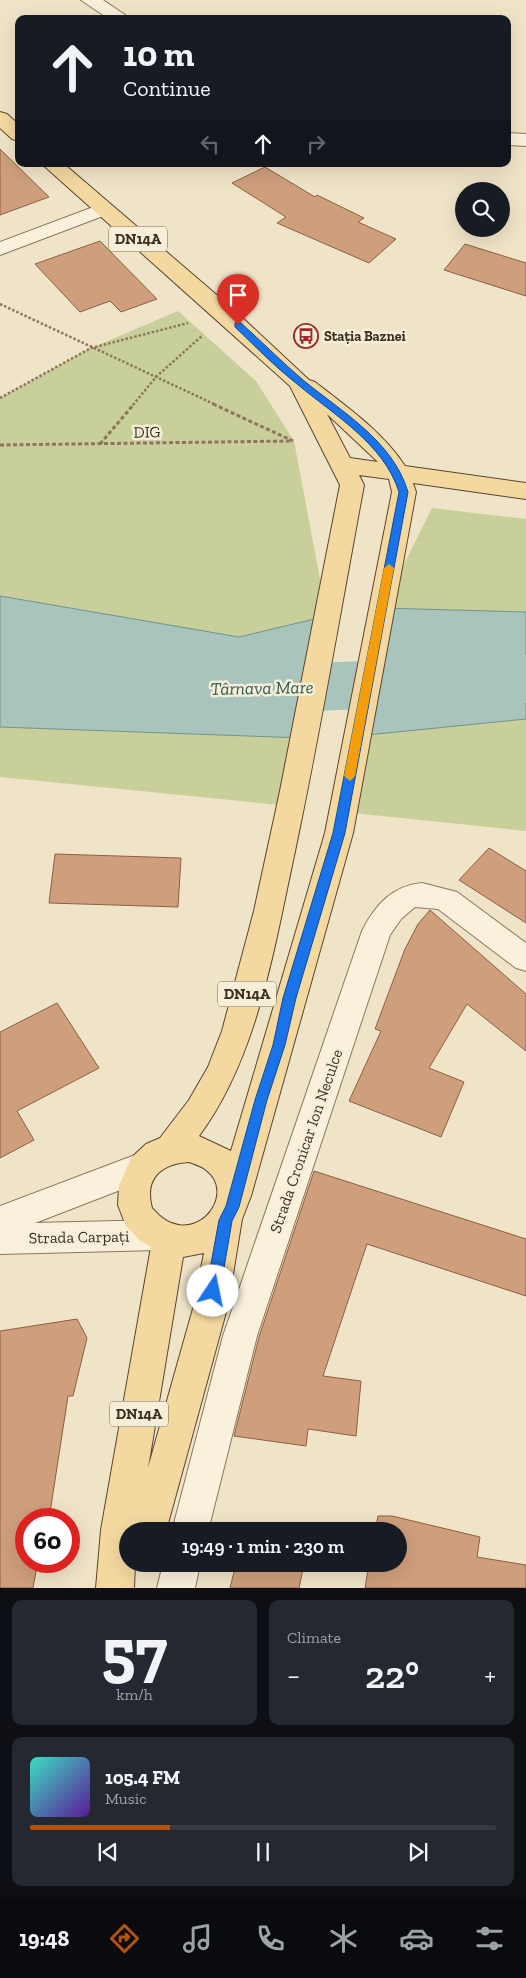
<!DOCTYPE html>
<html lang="en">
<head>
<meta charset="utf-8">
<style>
	body { margin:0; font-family:"Zilla Slab",serif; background:#242831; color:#f1f3f6; height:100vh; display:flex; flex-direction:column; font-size:19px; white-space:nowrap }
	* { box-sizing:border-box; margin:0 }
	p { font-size:16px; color:#9ea1a6 }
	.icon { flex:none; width:28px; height:28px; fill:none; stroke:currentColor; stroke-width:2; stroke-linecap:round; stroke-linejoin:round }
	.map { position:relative; height:1588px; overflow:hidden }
	.details { display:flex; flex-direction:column; gap:12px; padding:12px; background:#0d0f14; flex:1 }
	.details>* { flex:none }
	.hud { position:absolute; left:15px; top:15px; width:496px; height:152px; border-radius:10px; box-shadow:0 5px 20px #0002; background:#171b24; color:#f1f3f6; overflow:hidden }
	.buttons { position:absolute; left:455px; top:182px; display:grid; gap:10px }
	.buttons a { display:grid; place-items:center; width:55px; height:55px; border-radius:50%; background:#171b24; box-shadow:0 5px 20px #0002; font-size:25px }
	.speed { position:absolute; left:15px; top:1508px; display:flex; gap:10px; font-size:25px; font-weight:700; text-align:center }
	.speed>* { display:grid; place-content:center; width:65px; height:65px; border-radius:50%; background:#171b24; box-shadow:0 5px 20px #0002; line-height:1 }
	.speed .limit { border:8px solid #d22; background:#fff; color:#111 }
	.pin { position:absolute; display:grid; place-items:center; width:42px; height:42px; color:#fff; margin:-51px -21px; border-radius:50% 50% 50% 0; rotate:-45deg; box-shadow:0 0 5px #0007 }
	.pin .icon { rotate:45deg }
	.me { position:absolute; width:55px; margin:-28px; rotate:11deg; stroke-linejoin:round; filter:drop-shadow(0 0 4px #0008) }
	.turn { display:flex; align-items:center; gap:18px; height:105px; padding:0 25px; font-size:22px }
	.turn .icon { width:65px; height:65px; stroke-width:2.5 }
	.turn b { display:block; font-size:35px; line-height:42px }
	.lanes { display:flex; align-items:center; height:48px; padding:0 25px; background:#0003; justify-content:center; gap:25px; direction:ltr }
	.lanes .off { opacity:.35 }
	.big { font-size:38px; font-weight:600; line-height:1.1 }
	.details .widget { flex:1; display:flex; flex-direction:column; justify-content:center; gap:8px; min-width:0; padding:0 18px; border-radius:10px; background:#242831 }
	.details .dial { align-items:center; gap:0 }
	.dial b { font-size:65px; line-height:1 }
	.song { display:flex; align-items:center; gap:15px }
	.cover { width:60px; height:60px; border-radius:8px; background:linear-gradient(135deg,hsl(170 70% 55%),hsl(270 70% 35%)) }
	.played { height:5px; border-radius:2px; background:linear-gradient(90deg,#b45309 30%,#363941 30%) }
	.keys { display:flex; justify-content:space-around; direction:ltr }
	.heat { display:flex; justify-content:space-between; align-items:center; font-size:28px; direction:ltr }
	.details .tiles { flex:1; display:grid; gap:12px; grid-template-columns:1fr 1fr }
	.widget:last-child { grid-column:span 2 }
	.trip { position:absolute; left:119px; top:1522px; width:288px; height:50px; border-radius:25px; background:#171b24; box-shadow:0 5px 20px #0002; font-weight:600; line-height:50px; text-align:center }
	.dock { display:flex; height:80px; justify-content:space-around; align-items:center; background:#090b0e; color:#9ea1a6 }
	.dock .icon { width:35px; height:35px }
	.dock .selected { color:#b45309 }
	.dock b { font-size:22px; color:#f1f3f6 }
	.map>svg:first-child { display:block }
</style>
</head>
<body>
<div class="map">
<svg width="526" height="1588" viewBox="0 0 526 1588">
	<rect width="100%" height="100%" fill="#f0e4c8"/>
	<!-- green -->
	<g fill="#c9cf9b">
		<path d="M 178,311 L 256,381 L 294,441 L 327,616 L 239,637 L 0,596 L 0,398 L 91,348 Z"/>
		<path d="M 432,508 L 526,519 L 526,612 L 382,608 Z"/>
		<path d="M 526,719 L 526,831 L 343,812 L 357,736 Z"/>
		<path d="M 0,727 L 303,738 L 290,806 L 0,777 Z"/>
	</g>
	<!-- water -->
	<g fill="#a9c4bc" stroke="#6f938a">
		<path d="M 0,596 L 239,637 L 327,616 L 303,738 L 0,727 Z"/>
		<path d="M 382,608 L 526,612 L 526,719 L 357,736 Z"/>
	</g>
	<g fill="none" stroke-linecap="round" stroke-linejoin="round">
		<!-- river -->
		<path fill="#a9c4bc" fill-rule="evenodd" d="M 526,655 L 526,703 L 232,714 L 209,707 L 199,690 L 209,673 L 232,666 Z"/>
	</g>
	<!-- building -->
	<g fill="#cf9f7d" stroke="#8d5f41">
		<path d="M 0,149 L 49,197 L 0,215 Z"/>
		<path d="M 265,167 L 315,197 L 317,195 L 364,218 L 358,222 L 396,239 L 369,263 L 277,223 L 286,217 L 232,183 Z"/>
		<path d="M 100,241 L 157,299 L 121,312 L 110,301 L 80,312 L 35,264 Z"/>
		<path d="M 465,244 L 526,263 L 526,296 L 444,270 Z"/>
		<path d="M 489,848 L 526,871 L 526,923 L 459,880 Z"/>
		<path d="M 55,854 L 181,858 L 178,907 L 49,903 Z"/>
		<path d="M 430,910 L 526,994 L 526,1051 L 467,1004 L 429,1068 L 464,1082 L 441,1137 L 349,1101 L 381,1031 L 375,1029 L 405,949 L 418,924 Z"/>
		<path d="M 57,1003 L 99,1068 L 17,1111 L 34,1140 L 0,1158 L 0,1032 Z"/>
		<path d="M 314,1171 L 526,1239 L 526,1296 L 367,1244 L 323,1376 L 361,1381 L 356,1436 L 308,1429 L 306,1446 L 234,1436 L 259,1337 Z"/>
		<path d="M 77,1319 L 87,1338 L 73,1396 L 68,1396 L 49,1519 L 26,1519 L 26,1561 L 38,1561 L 33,1588 L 0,1588 L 0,1331 Z"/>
		<path d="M 378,1516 L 392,1516 L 480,1537 L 477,1557 L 526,1565 L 526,1588 L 365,1588 L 369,1564 L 398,1564 L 398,1531 L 375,1531 Z"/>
		<path d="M 236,1564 L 304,1564 L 299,1588 L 230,1588 Z"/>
	</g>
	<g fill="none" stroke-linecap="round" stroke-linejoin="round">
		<defs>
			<g id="minor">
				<path d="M 81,0 L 103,0 L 131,19 L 109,19 Z"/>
				<path d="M 508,133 L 526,134 L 526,146 L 508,145 Z"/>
				<path d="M 104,203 L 111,205 L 114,209 L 111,213 L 0,255 L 0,242 Z"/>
				<path d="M 422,883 L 457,892 L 526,943 L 526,971 L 516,968 L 438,909 L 415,907 L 401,919 L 390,935 L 257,1336 L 208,1531 L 172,1531 L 223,1336 L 362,931 C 375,905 392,886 422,883 Z"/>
				<path d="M 143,1152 L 154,1157 L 159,1167 L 154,1177 L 35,1223 L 158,1220 L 170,1224 L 174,1235 L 170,1246 L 158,1250 L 0,1254 L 0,1206 Z"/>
				<path d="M 163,1564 L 200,1564 L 195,1588 L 157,1588 Z"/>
			</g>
			<g id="major">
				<path d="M 0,112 L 7,114 L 19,125 L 19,141 L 12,139 L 0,128 Z"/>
				<path d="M 42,164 L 64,164 L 233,309 L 309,380 L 315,382 C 347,407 383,432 405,466 L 526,483 L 526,499 L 413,483 L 416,492 L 353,833 L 251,1196 L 242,1219 L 228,1305 L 166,1531 L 128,1531 L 128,1564 L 135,1564 L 134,1588 L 96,1588 L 101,1530 L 151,1247 L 140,1241 L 126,1226 L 118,1205 L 119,1186 L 131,1158 L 146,1144 L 160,1138 L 189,1100 L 208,1067 L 222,1031 L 254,911 L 280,791 L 340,485 L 290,386 ZM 327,414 L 378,462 L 350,458 ZM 359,475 L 389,479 L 392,492 L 325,833 L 231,1151 L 199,1136 C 257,1058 274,949 294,856 C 320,733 341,609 364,485 ZM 189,1162 C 194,1164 202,1166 206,1170 C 240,1195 191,1255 152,1208 C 144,1178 161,1164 189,1162 ZM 204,1253 L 194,1305 L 148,1468 L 183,1257 Z"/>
			</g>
		</defs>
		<!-- minor casing -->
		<use href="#minor" stroke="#8d765c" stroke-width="2"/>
		<!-- major casing -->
		<use href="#major" stroke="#5b4430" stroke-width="2"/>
		<!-- path-far1 -->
		<g stroke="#8d765c" stroke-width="2.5" stroke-dasharray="2.5 2" stroke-linecap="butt">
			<path d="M 0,304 L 216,405"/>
			<path d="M 0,398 L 91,348 L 188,323"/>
			<path d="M 133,405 L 156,377 L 203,335"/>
		</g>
		<!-- path -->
		<g stroke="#8d765c" stroke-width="3" stroke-dasharray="4 2.5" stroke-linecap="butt">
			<path d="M 213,404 L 293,441"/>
			<path d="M 100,444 L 134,404"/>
			<path d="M 0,445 L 291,441"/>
		</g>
		<!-- minor -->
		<use href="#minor" fill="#faf1dc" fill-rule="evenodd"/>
		<!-- major -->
		<use href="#major" fill="#f3d9a0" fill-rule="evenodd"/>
	</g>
	<!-- route -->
	<path fill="#1a73e8" stroke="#114b97" d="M 235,323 L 241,323 C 262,342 282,362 303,380 C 342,412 393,441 408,492 L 345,833 L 296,998 L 285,1045 L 267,1100 L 239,1207 L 232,1221 L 220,1291 L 218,1296 L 213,1298 L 208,1296 L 206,1291 L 219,1220 L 226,1206 L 255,1100 L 273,1045 L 283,998 L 333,833 L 399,492 C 384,444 334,415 297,384 C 275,367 255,346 235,327 Z"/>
	<!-- slow -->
	<path fill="#f59e0b" d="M 389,564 L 394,568 L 355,776 L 350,781 L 344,776 L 384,568 Z"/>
	<!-- icons -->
	<defs>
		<symbol id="bus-ring" viewBox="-11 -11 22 22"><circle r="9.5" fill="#f7eed8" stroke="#9e2a2b" stroke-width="1.5"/><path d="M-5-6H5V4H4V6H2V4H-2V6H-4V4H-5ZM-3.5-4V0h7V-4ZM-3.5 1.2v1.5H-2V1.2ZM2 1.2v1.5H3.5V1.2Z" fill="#9e2a2b"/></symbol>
	</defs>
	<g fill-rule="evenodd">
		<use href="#bus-ring" x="292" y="322" width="28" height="28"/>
	</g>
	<g text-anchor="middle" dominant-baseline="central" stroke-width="5" stroke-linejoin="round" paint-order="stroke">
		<!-- far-poi labels -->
		<g font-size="14" font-weight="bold" fill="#3d2e20" stroke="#f7eed8" text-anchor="start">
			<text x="324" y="336">Stația Baznei</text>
		</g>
		<!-- shield labels -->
		<g fill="#f7eed8" stroke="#756857" stroke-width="1">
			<rect x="109" y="226.5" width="58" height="25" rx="4"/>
			<rect x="218" y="981.5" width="58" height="25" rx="4"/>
			<rect x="110" y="1401.5" width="58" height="25" rx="4"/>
		</g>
		<g font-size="15" font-weight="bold" fill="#3d2e20">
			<text x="138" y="239">DN14A</text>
			<text x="247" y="994">DN14A</text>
			<text x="139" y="1414">DN14A</text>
		</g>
		<!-- street labels -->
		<g font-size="16" fill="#3d2e20" stroke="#f7eed8">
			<text transform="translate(147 432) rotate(-1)">DIG</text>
			<text transform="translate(306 1141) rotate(-71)">Strada Cronicar Ion Neculce</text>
			<text transform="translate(79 1237) rotate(-1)">Strada Carpați</text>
		</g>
		<!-- water labels -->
		<g font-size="18" font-style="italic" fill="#2f5d5a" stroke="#f7eed8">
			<text transform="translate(262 688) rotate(-1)">Târnava Mare</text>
		</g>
	</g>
</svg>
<div class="buttons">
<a><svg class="icon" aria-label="search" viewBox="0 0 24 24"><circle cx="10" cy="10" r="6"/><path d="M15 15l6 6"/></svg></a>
</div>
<div class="speed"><div class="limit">60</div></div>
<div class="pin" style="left:238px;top:325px;background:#d93025"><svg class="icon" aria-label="arrive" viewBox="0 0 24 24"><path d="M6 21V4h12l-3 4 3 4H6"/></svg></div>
<svg class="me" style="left:213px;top:1291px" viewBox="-20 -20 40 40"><circle r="19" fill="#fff"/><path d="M0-13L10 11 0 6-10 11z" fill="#1a73e8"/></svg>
<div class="trip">19:49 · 1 min · 230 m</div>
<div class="hud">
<div class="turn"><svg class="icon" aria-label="ahead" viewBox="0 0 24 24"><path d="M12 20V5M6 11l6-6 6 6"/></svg><div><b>10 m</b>Continue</div></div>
<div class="lanes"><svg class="icon off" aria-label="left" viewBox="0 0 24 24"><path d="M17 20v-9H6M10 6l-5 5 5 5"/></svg><svg class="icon" aria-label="ahead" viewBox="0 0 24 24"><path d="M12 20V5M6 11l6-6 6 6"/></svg><svg class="icon off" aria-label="right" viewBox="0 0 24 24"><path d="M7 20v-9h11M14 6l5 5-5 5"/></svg></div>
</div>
</div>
<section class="details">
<div class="tiles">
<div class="widget dial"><b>57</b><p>km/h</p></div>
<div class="widget"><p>Climate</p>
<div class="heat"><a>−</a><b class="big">22°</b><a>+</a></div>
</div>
<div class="widget">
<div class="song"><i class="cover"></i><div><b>105.4 FM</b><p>Music</p></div></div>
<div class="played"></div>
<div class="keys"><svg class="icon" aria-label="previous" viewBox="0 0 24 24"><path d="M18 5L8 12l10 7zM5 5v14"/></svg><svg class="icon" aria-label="pause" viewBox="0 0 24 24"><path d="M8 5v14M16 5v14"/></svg><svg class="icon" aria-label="next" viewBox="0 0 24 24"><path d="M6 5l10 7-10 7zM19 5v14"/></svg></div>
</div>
</div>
</section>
<nav class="dock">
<b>19:48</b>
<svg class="icon selected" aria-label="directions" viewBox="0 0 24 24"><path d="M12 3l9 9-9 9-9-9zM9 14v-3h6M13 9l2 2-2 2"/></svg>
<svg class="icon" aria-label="music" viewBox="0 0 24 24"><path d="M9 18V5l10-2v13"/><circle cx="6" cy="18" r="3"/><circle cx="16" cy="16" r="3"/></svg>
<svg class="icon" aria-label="phone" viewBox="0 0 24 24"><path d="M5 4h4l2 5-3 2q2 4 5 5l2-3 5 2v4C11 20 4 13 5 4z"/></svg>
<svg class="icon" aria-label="climate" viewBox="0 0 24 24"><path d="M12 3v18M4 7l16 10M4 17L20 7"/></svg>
<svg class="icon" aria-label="car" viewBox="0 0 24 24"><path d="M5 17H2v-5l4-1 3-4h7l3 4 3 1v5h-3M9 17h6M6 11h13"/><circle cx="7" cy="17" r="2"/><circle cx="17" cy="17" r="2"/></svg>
<svg class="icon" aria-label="filters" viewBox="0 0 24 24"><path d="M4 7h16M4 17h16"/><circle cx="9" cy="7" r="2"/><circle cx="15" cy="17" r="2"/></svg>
</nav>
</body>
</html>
